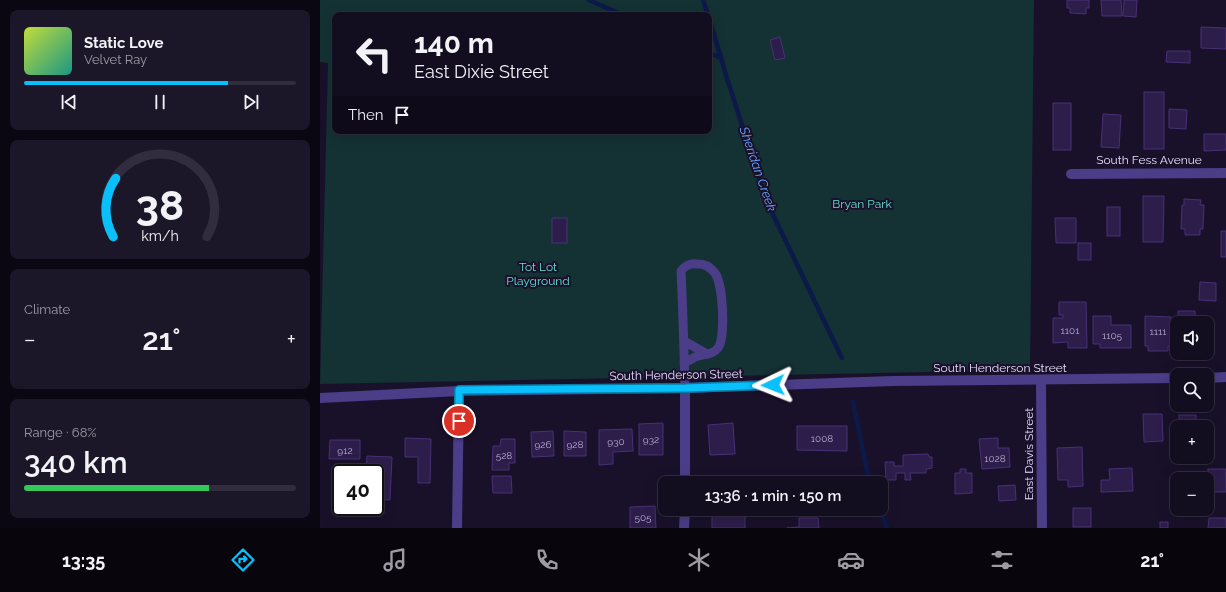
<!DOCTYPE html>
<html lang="en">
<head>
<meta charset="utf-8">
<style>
	body { margin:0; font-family:Raleway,sans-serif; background:#1c1629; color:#f1f3f6; height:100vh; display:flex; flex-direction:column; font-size:15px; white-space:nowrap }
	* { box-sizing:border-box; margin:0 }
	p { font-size:13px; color:#9d9ca5 }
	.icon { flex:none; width:22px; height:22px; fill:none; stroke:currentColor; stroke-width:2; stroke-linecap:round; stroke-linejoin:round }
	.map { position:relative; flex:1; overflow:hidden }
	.details { display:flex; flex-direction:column; gap:10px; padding:10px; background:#0a0712; width:320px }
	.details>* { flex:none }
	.top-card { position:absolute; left:12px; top:12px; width:380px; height:122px; border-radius:8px; box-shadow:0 4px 16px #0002,0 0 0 1px #322d3e; background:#130d20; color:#f1f3f6; overflow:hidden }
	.buttons { position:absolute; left:850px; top:316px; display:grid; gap:8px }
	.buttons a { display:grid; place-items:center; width:44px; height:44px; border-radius:8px; background:#130d20; box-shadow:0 4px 16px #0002,0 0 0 1px #322d3e; font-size:20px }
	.speed { position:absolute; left:12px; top:464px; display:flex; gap:8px; font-size:20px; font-weight:700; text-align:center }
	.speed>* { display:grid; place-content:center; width:52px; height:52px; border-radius:50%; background:#130d20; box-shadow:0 4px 16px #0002,0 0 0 1px #322d3e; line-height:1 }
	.speed .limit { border:2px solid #111; border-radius:6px; background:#fff; color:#111 }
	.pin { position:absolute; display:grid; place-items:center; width:34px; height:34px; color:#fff; margin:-17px; border:2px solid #fff; border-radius:50%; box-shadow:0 1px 4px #0007 }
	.me { position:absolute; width:44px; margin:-22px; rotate:268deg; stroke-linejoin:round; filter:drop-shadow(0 0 3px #0008) }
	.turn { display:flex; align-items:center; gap:14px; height:84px; padding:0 16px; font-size:18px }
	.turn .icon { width:52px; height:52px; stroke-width:2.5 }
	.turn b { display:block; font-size:28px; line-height:34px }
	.then { display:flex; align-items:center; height:38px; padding:0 16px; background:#0003; gap:8px; font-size:15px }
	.big { font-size:30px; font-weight:600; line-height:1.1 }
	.details .tile { flex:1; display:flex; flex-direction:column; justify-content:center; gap:6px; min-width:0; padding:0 14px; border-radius:8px; background:#1c1629 }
	.details .dial { align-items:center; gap:0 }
	.dial svg { height:104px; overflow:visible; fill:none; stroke:#322d3e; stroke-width:7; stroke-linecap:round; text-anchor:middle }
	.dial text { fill:#f1f3f6; stroke:none }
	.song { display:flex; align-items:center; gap:12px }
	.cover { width:48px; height:48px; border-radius:6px; background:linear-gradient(135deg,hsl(70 70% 55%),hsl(170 70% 35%)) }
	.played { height:4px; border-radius:2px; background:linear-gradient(90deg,#0ac0fc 75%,#322d3e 75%) }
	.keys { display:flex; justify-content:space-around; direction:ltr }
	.heat { display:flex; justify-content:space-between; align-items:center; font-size:22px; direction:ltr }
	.charge { height:6px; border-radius:3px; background:linear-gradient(90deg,#34c759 68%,#322d3e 0) }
	.trip { position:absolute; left:338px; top:476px; width:230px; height:40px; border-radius:8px; background:#130d20; box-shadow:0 4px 16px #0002,0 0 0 1px #322d3e; font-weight:600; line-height:40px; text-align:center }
	.menu { display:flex; height:64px; justify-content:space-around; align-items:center; background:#08050d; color:#9d9ca5 }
	.menu .icon { width:28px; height:28px }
	.menu .active { color:#0ac0fc }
	.menu b { font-size:18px; color:#f1f3f6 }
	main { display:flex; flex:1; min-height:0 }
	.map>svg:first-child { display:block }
</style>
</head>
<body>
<main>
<section class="details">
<div class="tile">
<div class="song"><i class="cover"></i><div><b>Static Love</b><p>Velvet Ray</p></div></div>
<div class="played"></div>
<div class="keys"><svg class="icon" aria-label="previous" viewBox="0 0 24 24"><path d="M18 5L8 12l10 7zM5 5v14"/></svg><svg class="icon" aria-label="pause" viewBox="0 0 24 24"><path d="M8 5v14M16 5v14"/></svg><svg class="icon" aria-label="next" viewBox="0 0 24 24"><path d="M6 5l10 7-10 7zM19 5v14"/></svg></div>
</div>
<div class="tile dial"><svg viewBox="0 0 100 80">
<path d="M14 69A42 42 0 1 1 86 69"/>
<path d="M14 69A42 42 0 0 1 16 24" stroke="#0ac0fc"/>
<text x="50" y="56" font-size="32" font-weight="700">38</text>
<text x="50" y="72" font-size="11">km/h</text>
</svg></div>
<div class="tile"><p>Climate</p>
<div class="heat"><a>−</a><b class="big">21°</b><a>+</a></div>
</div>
<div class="tile"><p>Range · 68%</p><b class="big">340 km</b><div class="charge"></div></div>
</section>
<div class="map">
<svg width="906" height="528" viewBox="0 0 906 528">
	<rect width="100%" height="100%" fill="#19112a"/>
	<!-- green -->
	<path fill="#143134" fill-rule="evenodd" d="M 0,0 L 714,0 L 710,370 L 0,384 L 8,63 L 0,62 ZM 15,15 L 389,15 L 389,131 L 15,131 Z"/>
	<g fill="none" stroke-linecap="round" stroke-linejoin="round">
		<!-- stream -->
		<g stroke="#0c1949" stroke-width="4.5">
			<path d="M 269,0 L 303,15"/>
			<path d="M 383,0 L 388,15"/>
			<path d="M 389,17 L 406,75 L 446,200 L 522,358"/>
			<path d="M 389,53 L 401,58"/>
			<path d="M 533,402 L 547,471 L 551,483"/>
			<path d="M 560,509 L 567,528"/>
		</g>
	</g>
	<!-- building -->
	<g fill="#2d1d4b" stroke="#483076">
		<path d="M 747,0 L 769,0 L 769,8 L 766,8 L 766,14 L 750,13 L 750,8 L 747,8 Z"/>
		<path d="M 781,0 L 801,0 L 802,16 L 782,16 Z"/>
		<path d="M 804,0 L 817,0 L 816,17 L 803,16 Z"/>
		<path d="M 881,27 L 906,28 L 906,49 L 881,48 Z"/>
		<path d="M 460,37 L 465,58 L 455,60 L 450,40 Z"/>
		<path d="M 847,51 L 870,51 L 870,63 L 846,62 Z"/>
		<rect x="824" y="92" width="20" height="57"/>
		<rect x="733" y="103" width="18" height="47"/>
		<path d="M 849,109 L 867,110 L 866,129 L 849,128 Z"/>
		<path d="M 783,114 L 801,115 L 799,148 L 781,147 Z"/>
		<path d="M 884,134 L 906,134 L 906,150 L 884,151 Z"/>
		<path d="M 823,196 L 844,196 L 843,242 L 823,242 Z"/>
		<path d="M 864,199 L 881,200 L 880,205 L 884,205 L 883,229 L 880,229 L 880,235 L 865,235 L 865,229 L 861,229 L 862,205 L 864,205 Z"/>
		<rect x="787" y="207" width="13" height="29"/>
		<rect x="232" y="218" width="15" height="25"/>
		<path d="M 735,218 L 756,218 L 756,243 L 736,243 Z"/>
		<rect x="901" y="231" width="5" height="26"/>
		<rect x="758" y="243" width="13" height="17"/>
		<path d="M 880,282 L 896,283 L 896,301 L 879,300 Z"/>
		<path d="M 739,302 L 766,302 L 767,348 L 748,348 L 748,342 L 733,343 L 733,318 L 743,318 L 743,315 L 739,315 Z"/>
		<path d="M 858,311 L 875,311 L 875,320 L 884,320 L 884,323 L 858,323 Z"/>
		<path d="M 773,316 L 791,316 L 791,325 L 811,325 L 811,348 L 780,348 L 780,344 L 773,344 Z"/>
		<path d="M 825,316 L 851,317 L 851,346 L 848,346 L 848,351 L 828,351 L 828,346 L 825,346 Z"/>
		<path d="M 823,414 L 842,414 L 843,441 L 824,442 Z"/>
		<rect x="859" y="415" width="17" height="12"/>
		<path d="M 343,423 L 343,455 L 319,455 L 319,424 Z"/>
		<path d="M 413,423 L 415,454 L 390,455 L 388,425 Z"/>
		<path d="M 477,426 L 527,426 L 527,451 L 477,450 Z"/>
		<path d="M 312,429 L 313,451 L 293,452 L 293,464 L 279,465 L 279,430 Z"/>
		<path d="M 233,431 L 234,456 L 212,457 L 211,432 Z"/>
		<path d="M 244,431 L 266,432 L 266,456 L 244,456 Z"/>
		<path d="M 85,438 L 111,439 L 110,483 L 98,483 L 98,457 L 85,457 Z"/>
		<path d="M 678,438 L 678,448 L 689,448 L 690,467 L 662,469 L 659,439 Z"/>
		<path d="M 181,439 L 195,439 L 195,463 L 189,463 L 189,470 L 172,470 L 173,446 L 180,446 Z"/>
		<path d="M 10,440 L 40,440 L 40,459 L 9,459 Z"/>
		<path d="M 762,447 L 763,486 L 748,487 L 748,480 L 738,480 L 737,448 Z"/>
		<path d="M 608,454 L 609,457 L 612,457 L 612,468 L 606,469 L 606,473 L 590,473 L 591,480 L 585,480 L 585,473 L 576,473 L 576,480 L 566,480 L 565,462 L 574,462 L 574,466 L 583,466 L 583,455 Z"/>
		<path d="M 47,456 L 72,457 L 70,500 L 55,499 L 55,473 L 46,473 Z"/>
		<path d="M 812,468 L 813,491 L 781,492 L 781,480 L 790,480 L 789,469 Z"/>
		<path d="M 640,469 L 646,469 L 646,473 L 652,473 L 652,493 L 635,494 L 635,473 L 640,473 Z"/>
		<rect x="888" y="469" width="18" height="23"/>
		<path d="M 172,476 L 191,476 L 192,493 L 173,493 Z"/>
		<path d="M 695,485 L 696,500 L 679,501 L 678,486 Z"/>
		<path d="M 335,506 L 336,528 L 310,528 L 310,507 Z"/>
		<rect x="753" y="508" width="18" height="19"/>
		<rect x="392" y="509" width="33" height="19"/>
		<path d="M 479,518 L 498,518 L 499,528 L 467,528 L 479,527 Z"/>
		<path d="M 889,518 L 906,518 L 906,528 L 888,528 Z"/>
		<rect x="840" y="522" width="8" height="6"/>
	</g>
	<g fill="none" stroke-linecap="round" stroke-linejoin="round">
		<!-- service -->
		<g stroke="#4b3d88" stroke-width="9">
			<path d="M 364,341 L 387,354"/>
			<path d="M 364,363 C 368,361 372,359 375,357 C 383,354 393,355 398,348 C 406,337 403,284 395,273 C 389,266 385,264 377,264 C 370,263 365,266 361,271 C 363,310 364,349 365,388"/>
		</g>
		<!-- minor -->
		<g stroke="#4b3d88" stroke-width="10">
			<path d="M 751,174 L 906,173"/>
			<path d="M 721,381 L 722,528"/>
			<path d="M 365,483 L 365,388"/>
			<path d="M 137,528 L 139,391"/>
			<path d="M 364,528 L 365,509"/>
		</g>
		<!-- tertiary -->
		<g stroke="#4b3d88" stroke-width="10">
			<path d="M 887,378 L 906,377"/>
			<path d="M 0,398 L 139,391 L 365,388 L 573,381 L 857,378"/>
		</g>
	</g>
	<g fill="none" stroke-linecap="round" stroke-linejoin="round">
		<defs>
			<path id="route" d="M 139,421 L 139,390 L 366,388 L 453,385"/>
		</defs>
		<!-- route casing -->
		<use href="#route" stroke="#067da4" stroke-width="10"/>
		<!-- route -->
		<use href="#route" stroke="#0ac0fc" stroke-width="7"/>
	</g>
	<g text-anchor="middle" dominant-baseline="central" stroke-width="4" stroke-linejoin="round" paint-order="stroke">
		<!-- number labels -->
		<g font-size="10" fill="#b6acd1">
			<text x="750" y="330">1101</text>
			<text x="838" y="331">1111</text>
			<text x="792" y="335">1105</text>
			<text x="502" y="438">1008</text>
			<text x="331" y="439">932</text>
			<text x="296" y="441">930</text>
			<text x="223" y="444">926</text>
			<text x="255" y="444">928</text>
			<text x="25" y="450">912</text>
			<text x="184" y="455">528</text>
			<text x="675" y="458">1028</text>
			<text x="323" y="517">505</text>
		</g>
		<!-- street labels -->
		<g font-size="12" fill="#e4dbfe" stroke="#19112a">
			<text x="829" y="160">South Fess Avenue</text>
			<text x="680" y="368">South Henderson Street</text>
			<text transform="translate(356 375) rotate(-1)">South Henderson Street</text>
			<text transform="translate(709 454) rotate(-90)">East Davis Street</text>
		</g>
		<!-- park labels -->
		<g font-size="12" fill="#66dfd3" stroke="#19112a">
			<text x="542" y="204">Bryan Park</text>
			<text x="218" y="267">Tot Lot<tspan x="218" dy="14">Playground</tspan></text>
		</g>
		<!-- water labels -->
		<g font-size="13" font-style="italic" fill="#6aa4fd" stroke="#19112a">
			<text transform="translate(438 169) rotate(71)">Sheridan Creek</text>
		</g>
	</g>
</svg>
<div class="buttons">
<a><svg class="icon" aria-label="sound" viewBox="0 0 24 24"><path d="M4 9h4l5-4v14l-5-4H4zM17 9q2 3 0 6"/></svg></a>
<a><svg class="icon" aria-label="search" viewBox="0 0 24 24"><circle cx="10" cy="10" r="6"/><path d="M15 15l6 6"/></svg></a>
<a>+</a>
<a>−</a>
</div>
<div class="speed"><div class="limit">40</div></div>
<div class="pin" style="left:139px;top:421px;background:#d93025"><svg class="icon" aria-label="arrive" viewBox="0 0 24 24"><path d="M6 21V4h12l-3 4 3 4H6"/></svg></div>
<svg class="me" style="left:453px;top:385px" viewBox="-20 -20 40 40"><path d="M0-17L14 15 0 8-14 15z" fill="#0ac0fc" stroke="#fff" stroke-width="4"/></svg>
<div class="trip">13:36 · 1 min · 150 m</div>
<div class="top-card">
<div class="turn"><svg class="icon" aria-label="left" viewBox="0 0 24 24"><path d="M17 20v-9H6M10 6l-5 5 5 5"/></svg><div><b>140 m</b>East Dixie Street</div></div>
<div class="then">Then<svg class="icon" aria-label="arrive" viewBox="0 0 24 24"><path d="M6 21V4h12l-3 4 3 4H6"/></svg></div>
</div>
</div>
</main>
<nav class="menu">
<b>13:35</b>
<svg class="icon active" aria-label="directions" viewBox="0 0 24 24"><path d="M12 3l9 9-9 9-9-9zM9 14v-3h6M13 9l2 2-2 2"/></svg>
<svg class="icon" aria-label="music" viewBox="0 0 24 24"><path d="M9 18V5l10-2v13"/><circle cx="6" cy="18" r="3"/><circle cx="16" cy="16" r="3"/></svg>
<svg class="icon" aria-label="phone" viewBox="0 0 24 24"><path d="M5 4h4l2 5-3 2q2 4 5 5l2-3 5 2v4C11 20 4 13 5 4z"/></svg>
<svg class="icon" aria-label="climate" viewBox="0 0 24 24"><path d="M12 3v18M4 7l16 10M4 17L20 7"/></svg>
<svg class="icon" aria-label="car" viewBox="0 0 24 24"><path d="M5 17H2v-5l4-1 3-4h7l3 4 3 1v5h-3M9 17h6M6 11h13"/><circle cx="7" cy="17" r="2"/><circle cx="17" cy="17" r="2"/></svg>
<svg class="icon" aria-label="filters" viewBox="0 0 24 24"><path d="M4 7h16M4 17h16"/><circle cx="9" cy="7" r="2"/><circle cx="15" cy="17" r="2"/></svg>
<b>21°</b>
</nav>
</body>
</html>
